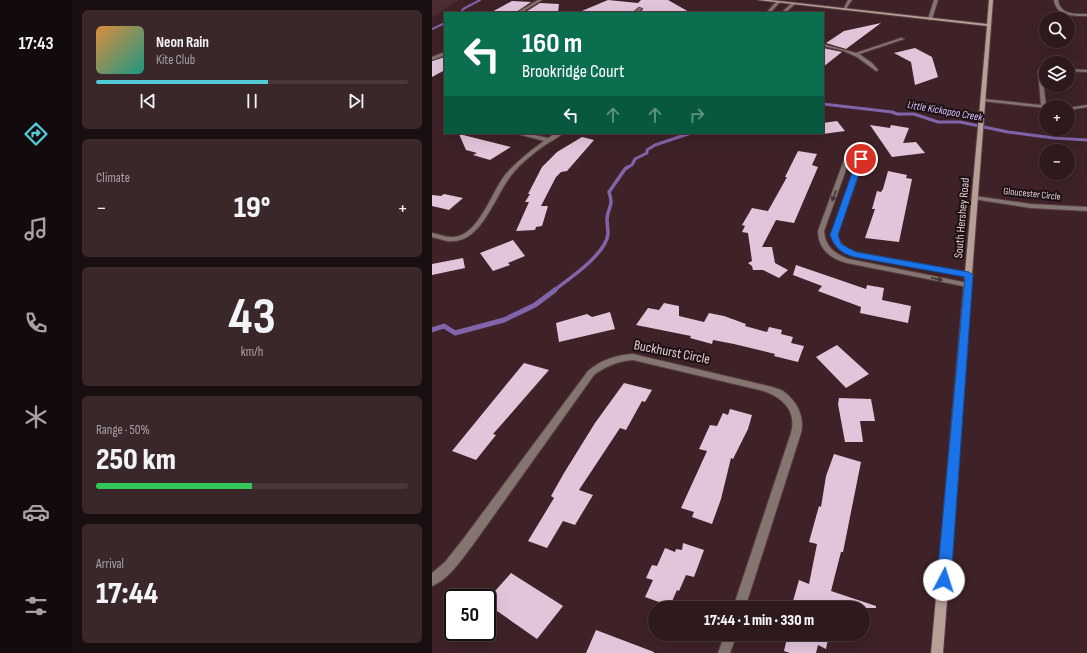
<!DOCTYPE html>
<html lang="en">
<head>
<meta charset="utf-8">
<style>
	body { margin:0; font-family:"Sofia Sans Condensed",sans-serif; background:#3a272a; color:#f1f3f6; height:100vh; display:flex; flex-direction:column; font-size:15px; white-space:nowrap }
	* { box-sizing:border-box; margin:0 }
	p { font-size:13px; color:#a7a1a4 }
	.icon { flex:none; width:22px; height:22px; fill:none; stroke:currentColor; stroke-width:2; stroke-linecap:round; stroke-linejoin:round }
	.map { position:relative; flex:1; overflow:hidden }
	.sheet { display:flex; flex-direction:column; gap:10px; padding:10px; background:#190e10; width:360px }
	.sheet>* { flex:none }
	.banner { position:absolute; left:12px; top:12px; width:380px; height:122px; border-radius:0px; box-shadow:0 4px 16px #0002,0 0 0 1px #49383b; background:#0b6e4f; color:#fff; overflow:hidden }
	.tools { position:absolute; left:607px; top:12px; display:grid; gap:8px }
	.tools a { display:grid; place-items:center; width:36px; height:36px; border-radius:50%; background:#2e1a1d; box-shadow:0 4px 16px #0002,0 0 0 1px #49383b; font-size:20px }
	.speed { position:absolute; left:12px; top:589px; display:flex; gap:8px; font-size:20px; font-weight:700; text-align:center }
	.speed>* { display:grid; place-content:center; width:52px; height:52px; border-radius:50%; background:#2e1a1d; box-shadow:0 4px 16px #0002,0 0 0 1px #49383b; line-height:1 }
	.speed .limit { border:2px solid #111; border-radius:6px; background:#fff; color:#111 }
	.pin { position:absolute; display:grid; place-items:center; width:34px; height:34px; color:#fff; margin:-17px; border:2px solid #fff; border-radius:50%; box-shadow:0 1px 4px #0007 }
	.me { position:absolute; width:44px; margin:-22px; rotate:5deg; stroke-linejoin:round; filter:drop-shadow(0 0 3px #0008) }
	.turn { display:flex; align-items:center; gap:14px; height:84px; padding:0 12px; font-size:18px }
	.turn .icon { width:52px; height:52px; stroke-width:2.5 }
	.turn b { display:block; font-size:28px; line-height:34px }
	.lanes { display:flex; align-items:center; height:38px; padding:0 12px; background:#0003; justify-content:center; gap:20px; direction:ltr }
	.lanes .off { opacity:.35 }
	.big { font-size:30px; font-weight:800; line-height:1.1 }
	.sheet .widget { flex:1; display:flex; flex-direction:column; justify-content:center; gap:6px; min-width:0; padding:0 14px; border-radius:6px; background:#3a272a }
	.sheet .dial { align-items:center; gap:0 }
	.dial b { font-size:52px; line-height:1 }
	.song { display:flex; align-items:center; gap:12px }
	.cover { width:48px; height:48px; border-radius:6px; background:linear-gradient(135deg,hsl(30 70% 55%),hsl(170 70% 35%)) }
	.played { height:4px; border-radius:2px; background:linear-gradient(90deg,#52ccd6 55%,#49383b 55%) }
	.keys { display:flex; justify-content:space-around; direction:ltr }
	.heat { display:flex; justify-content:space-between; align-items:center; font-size:22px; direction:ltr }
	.charge { height:6px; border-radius:3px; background:linear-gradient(90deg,#34c759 50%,#49383b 0) }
	.trip { position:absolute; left:216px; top:601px; width:222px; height:40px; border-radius:20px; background:#2e1a1d; box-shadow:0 4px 16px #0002,0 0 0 1px #49383b; font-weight:800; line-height:40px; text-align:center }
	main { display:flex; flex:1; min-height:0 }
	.tabs { display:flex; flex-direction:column; width:72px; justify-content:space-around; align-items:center; background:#120a0c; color:#a7a1a4 }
	.tabs .icon { width:28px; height:28px }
	.tabs .current { color:#52ccd6 }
	.tabs b { font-size:18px; color:#f1f3f6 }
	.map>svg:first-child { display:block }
</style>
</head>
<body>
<main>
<nav class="tabs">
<b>17:43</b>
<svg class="icon current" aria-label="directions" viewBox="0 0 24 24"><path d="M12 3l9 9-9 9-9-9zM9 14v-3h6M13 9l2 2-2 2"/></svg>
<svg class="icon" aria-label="music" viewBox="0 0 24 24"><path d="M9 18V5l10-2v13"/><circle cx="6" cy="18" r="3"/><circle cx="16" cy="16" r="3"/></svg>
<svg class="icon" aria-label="phone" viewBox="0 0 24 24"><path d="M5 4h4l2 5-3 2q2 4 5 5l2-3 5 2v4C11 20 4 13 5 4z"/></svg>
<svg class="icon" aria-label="climate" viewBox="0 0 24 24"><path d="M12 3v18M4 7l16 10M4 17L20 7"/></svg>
<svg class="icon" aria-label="car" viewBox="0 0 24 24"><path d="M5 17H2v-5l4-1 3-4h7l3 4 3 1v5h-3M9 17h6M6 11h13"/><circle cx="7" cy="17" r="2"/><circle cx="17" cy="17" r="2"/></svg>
<svg class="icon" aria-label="filters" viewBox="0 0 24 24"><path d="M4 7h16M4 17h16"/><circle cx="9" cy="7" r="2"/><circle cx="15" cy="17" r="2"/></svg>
</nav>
<section class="sheet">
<div class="widget">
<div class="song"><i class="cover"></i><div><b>Neon Rain</b><p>Kite Club</p></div></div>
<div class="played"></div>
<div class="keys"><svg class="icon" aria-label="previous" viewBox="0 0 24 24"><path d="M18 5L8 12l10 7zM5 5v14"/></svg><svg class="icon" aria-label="pause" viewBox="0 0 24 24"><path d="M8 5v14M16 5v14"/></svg><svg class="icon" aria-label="next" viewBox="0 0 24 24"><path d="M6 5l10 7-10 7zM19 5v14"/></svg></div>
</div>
<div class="widget"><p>Climate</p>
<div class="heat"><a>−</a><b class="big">19°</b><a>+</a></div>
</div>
<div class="widget dial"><b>43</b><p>km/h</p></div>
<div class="widget"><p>Range · 50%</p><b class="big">250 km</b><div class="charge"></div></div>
<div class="widget"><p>Arrival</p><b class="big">17:44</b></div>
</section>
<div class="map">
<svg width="655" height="653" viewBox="0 0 655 653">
	<rect width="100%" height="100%" fill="#3e2227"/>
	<!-- built -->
	<path fill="#4e2c33" d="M 0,0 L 26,0 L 0,18 Z"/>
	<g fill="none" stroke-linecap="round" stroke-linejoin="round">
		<!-- stream-far3 -->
		<g stroke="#8264aa" stroke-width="2">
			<path d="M 29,13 L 31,9 L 48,0"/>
			<path d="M 0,29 L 13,23"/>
		</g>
		<!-- stream-far2 -->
		<g stroke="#8264aa" stroke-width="3">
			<path d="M 391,104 L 460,112 L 465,114 L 482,114 L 506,122 L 528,122 L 576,132 L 622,138 L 655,140"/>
			<path d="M 194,168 L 200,165 L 203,159 L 215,153 L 215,150 L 223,145 L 259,133"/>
		</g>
		<!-- stream-far1 -->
		<path stroke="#8264aa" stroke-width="3.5" d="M 121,291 C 137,279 174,254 176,234 C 176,229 175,224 175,219 C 176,206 182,207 177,192 L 193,169 L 196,167"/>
		<!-- stream -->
		<path stroke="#8264aa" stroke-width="5" d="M 0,330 L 12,326 L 23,333 L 72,320 L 103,305 L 123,290"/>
	</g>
	<!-- building -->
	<g fill="#e3c5db">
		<path d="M 176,0 L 206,3 L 209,0 L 236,0 L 259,13 L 207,13 L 211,9 L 207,7 L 200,13 L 145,13 Z"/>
		<path d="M 80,1 L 99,2 L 83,13 L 58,13 Z"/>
		<path d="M 108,3 L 127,4 L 126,13 L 92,13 Z"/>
		<path d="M 449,23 L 414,49 L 394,43 L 412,31 Z"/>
		<path d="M 391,48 L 410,52 L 391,67 Z"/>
		<path d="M 483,48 L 500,57 L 506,77 L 483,85 L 479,62 L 462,53 Z"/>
		<path d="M 13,57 L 13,70 L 0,77 L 0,61 Z"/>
		<path d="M 405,121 L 413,131 L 391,134 L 391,123 Z"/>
		<path d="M 438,125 L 458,128 L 459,125 L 477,128 L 471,143 L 484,142 L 493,153 L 460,157 Z"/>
		<path d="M 27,134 L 79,147 L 58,160 L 41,155 L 45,153 L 34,150 Z"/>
		<path d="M 150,137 L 162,140 L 135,171 L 129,172 L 124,177 L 109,206 L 116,206 L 110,226 L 104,227 L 103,230 L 84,231 L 97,202 L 93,202 L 98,194 L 96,194 L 110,167 L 125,152 Z"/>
		<path d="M 366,151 L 385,154 L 380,165 L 386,167 L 362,223 L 344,220 L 330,247 L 340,247 L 343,263 L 356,270 L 347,278 L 331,270 L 321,270 L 320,266 L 316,263 L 320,261 L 316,233 L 310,232 L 313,226 L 310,225 L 320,208 L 336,211 L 355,177 L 353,177 Z"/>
		<path d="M 456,171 L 475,175 L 474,178 L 480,179 L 467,242 L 433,238 L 443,209 L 440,209 L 445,191 L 449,192 L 451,189 Z"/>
		<path d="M 12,194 L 31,198 L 17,210 L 0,206 L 0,195 L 9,196 Z"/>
		<path d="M 81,240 L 93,256 L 76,263 L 78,265 L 61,271 L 48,253 Z"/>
		<path d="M 31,258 L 33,268 L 0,275 L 0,264 Z"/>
		<path d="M 364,265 L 434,289 L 435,285 L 452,288 L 450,300 L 479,306 L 476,323 L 428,313 L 429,307 L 386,291 L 390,286 L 361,275 Z"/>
		<path d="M 232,303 L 247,306 L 247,316 L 272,322 L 277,313 L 292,316 L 314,324 L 313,326 L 335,332 L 337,327 L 350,330 L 349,334 L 361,337 L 359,343 L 372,346 L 366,362 L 342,356 L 343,354 L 302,344 L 281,340 L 280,344 L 258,338 L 259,336 L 204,325 L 216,308 L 227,310 Z"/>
		<path d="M 178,312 L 183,329 L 127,342 L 124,323 L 155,314 L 160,317 Z"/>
		<path d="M 405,345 L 437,374 L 414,388 L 384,357 Z"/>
		<path d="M 92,363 L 117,370 L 69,425 L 61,434 L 64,435 L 44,460 L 20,451 Z"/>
		<path d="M 192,383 L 220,390 L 213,402 L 210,401 L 194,430 L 188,428 L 147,490 L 161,495 L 143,525 L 131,521 L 115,548 L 96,541 L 122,498 L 119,496 L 132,473 L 163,423 Z"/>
		<path d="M 407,398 L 439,399 L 443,421 L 428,421 L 431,442 L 413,442 L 406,404 Z"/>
		<path d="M 298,409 L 320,415 L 316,429 L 301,459 L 299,458 L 289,499 L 280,524 L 260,517 L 262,512 L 249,508 L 275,451 L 267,449 L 278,425 L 285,426 L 291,413 L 296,415 Z"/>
		<path d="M 402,454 L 429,462 L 411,552 L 409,552 L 399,591 L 444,606 L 444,608 L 359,608 L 367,580 L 377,584 L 385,544 L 377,542 L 387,506 L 389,507 L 394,476 Z"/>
		<path d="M 251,543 L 272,550 L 262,577 L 254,575 L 247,591 L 245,590 L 238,606 L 213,597 L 221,580 L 214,578 L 220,565 L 225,566 L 233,548 L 243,552 L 244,549 L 250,550 Z"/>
		<path d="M 79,573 L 131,606 L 105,639 L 55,604 L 55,600 Z"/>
		<path d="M 164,630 L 222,652 L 222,653 L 154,653 Z"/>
		<path d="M 356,634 L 397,634 L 394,649 L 386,645 L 384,653 L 358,653 L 352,651 Z"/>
	</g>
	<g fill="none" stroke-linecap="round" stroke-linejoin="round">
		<defs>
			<g id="street">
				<path d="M 106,0 L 110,0 L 89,13 L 84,13 Z"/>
				<path d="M 416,0 L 420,0 L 413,10 L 411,10 Z"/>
				<path d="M 502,0 L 506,0 L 500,19 L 498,20 L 496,19 Z"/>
				<path d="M 622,0 L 626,0 C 628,15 643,14 655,14 L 655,16 C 642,16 624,17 622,0 Z"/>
				<path d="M 345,1 L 348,2 L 338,13 L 334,13 Z"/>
				<path d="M 360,3 L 363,4 L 353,13 L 349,13 Z"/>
				<path d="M 207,8 L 210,9 L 205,13 L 201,13 Z"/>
				<path d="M 469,38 L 472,39 L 427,54 L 440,63 L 446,70 L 444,71 L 425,57 L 412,51 L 391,46 L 391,44 L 424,53 Z"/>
				<path d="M 13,52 L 13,55 L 0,60 L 0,57 Z"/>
				<path d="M 614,67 L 614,70 L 610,72 L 614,106 L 616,107 L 614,107 L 614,108 L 551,101 L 549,100 L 551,99 L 609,105 L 606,71 Z"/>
				<path d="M 636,69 L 655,70 L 655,72 L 636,71 Z"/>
				<path d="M 655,105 L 655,107 L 636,110 L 636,108 Z"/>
				<path d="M 82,133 L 92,133 L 116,138 L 124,133 L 131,133 C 126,138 119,141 113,145 C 102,153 90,162 81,173 C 62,195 50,246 15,241 C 10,240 5,238 0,237 L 0,233 C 9,235 18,239 27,236 C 48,230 60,192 73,175 C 84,162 98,151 112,141 Z"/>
				<path d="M 419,147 L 428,154 L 432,159 L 405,235 C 408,245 415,249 423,252 L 537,273 L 541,275 L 537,277 L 422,256 C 411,253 402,247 399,235 L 426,159 L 420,153 L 392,231 C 393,247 403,254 417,259 L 536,283 L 540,285 L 539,287 L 536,287 L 415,263 C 399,259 386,249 386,231 L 416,149 Z"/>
				<path d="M 543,196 L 599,204 L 655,207 L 655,211 L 599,208 L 541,199 L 540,198 Z"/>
				<path d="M 201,354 L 336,386 C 341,387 347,389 351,391 C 365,401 373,417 369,433 L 313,608 L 301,608 L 359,433 C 365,411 351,398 332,391 L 201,360 C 186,361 174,366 162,375 L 40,546 C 29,560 17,579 0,586 L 0,573 L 13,562 L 32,538 L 156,371 C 169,360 184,355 201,354 Z"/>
				<path d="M 293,634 L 305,634 L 298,653 L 286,653 Z"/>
			</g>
			<path id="secondary" d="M 326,0 L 338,0 L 555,24 L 557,0 L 561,0 L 511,653 L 499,653 L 555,26 Z"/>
		</defs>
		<!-- street casing -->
		<use href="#street" stroke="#583e42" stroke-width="2"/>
		<!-- secondary casing -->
		<use href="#secondary" stroke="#583e42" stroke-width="2"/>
		<!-- street -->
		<use href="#street" fill="#847570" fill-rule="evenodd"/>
		<!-- secondary -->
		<use href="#secondary" fill="#b69f97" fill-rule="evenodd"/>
	</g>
	<!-- one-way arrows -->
	<defs><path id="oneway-solid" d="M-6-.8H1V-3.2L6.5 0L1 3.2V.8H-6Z"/></defs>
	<g fill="#413333">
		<use href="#oneway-solid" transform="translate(402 196) rotate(110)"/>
		<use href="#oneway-solid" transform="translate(505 279) rotate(11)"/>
	</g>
	<!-- route -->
	<path fill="#1a73e8" stroke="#114b97" d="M 429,157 L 432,159 L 406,235 L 409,244 L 424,252 L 537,272 L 541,275 L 519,580 L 517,584 L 512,586 L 507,584 L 505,580 L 533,277 L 422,257 C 409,253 403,248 398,235 L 425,159 Z"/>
	<g text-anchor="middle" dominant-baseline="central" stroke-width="4" stroke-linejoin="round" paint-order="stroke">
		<!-- far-street labels -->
		<g font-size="10" fill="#e2cfd1" stroke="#1d1012">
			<text transform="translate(600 194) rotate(6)">Gloucester Circle</text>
		</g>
		<!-- far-water labels -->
		<g font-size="11" font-style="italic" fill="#dbc4ff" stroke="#1d1012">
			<text transform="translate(513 111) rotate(10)">Little Kickapoo Creek</text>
		</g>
		<!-- street labels -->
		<g font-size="12" fill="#e2cfd1" stroke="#1d1012">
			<text transform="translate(530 218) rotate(-85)">South Hershey Road</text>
		</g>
		<!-- near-street labels -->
		<g font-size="14" fill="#e2cfd1" stroke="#1d1012">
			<text transform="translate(240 352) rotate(11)">Buckhurst Circle</text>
		</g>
	</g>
</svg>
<div class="tools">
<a><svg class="icon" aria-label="search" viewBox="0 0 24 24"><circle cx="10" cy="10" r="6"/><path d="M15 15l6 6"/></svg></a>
<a><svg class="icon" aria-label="layers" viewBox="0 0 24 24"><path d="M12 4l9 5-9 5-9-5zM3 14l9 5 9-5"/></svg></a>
<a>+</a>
<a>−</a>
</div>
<div class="speed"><div class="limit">50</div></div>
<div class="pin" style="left:429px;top:159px;background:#d93025"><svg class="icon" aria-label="arrive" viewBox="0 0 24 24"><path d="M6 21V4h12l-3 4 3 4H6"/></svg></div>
<svg class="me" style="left:512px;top:580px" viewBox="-20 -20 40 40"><circle r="19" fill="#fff"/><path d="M0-13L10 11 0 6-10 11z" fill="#1a73e8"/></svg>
<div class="trip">17:44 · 1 min · 330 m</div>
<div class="banner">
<div class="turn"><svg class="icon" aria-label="left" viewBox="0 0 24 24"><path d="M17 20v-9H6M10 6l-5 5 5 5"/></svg><div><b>160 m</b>Brookridge Court</div></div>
<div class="lanes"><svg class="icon" aria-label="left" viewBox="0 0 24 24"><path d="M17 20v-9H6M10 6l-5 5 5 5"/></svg><svg class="icon off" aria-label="ahead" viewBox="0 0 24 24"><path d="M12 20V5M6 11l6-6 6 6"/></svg><svg class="icon off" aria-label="ahead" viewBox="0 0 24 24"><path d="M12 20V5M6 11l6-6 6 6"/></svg><svg class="icon off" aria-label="right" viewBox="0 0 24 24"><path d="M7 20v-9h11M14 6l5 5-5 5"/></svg></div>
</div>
</div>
</main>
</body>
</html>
